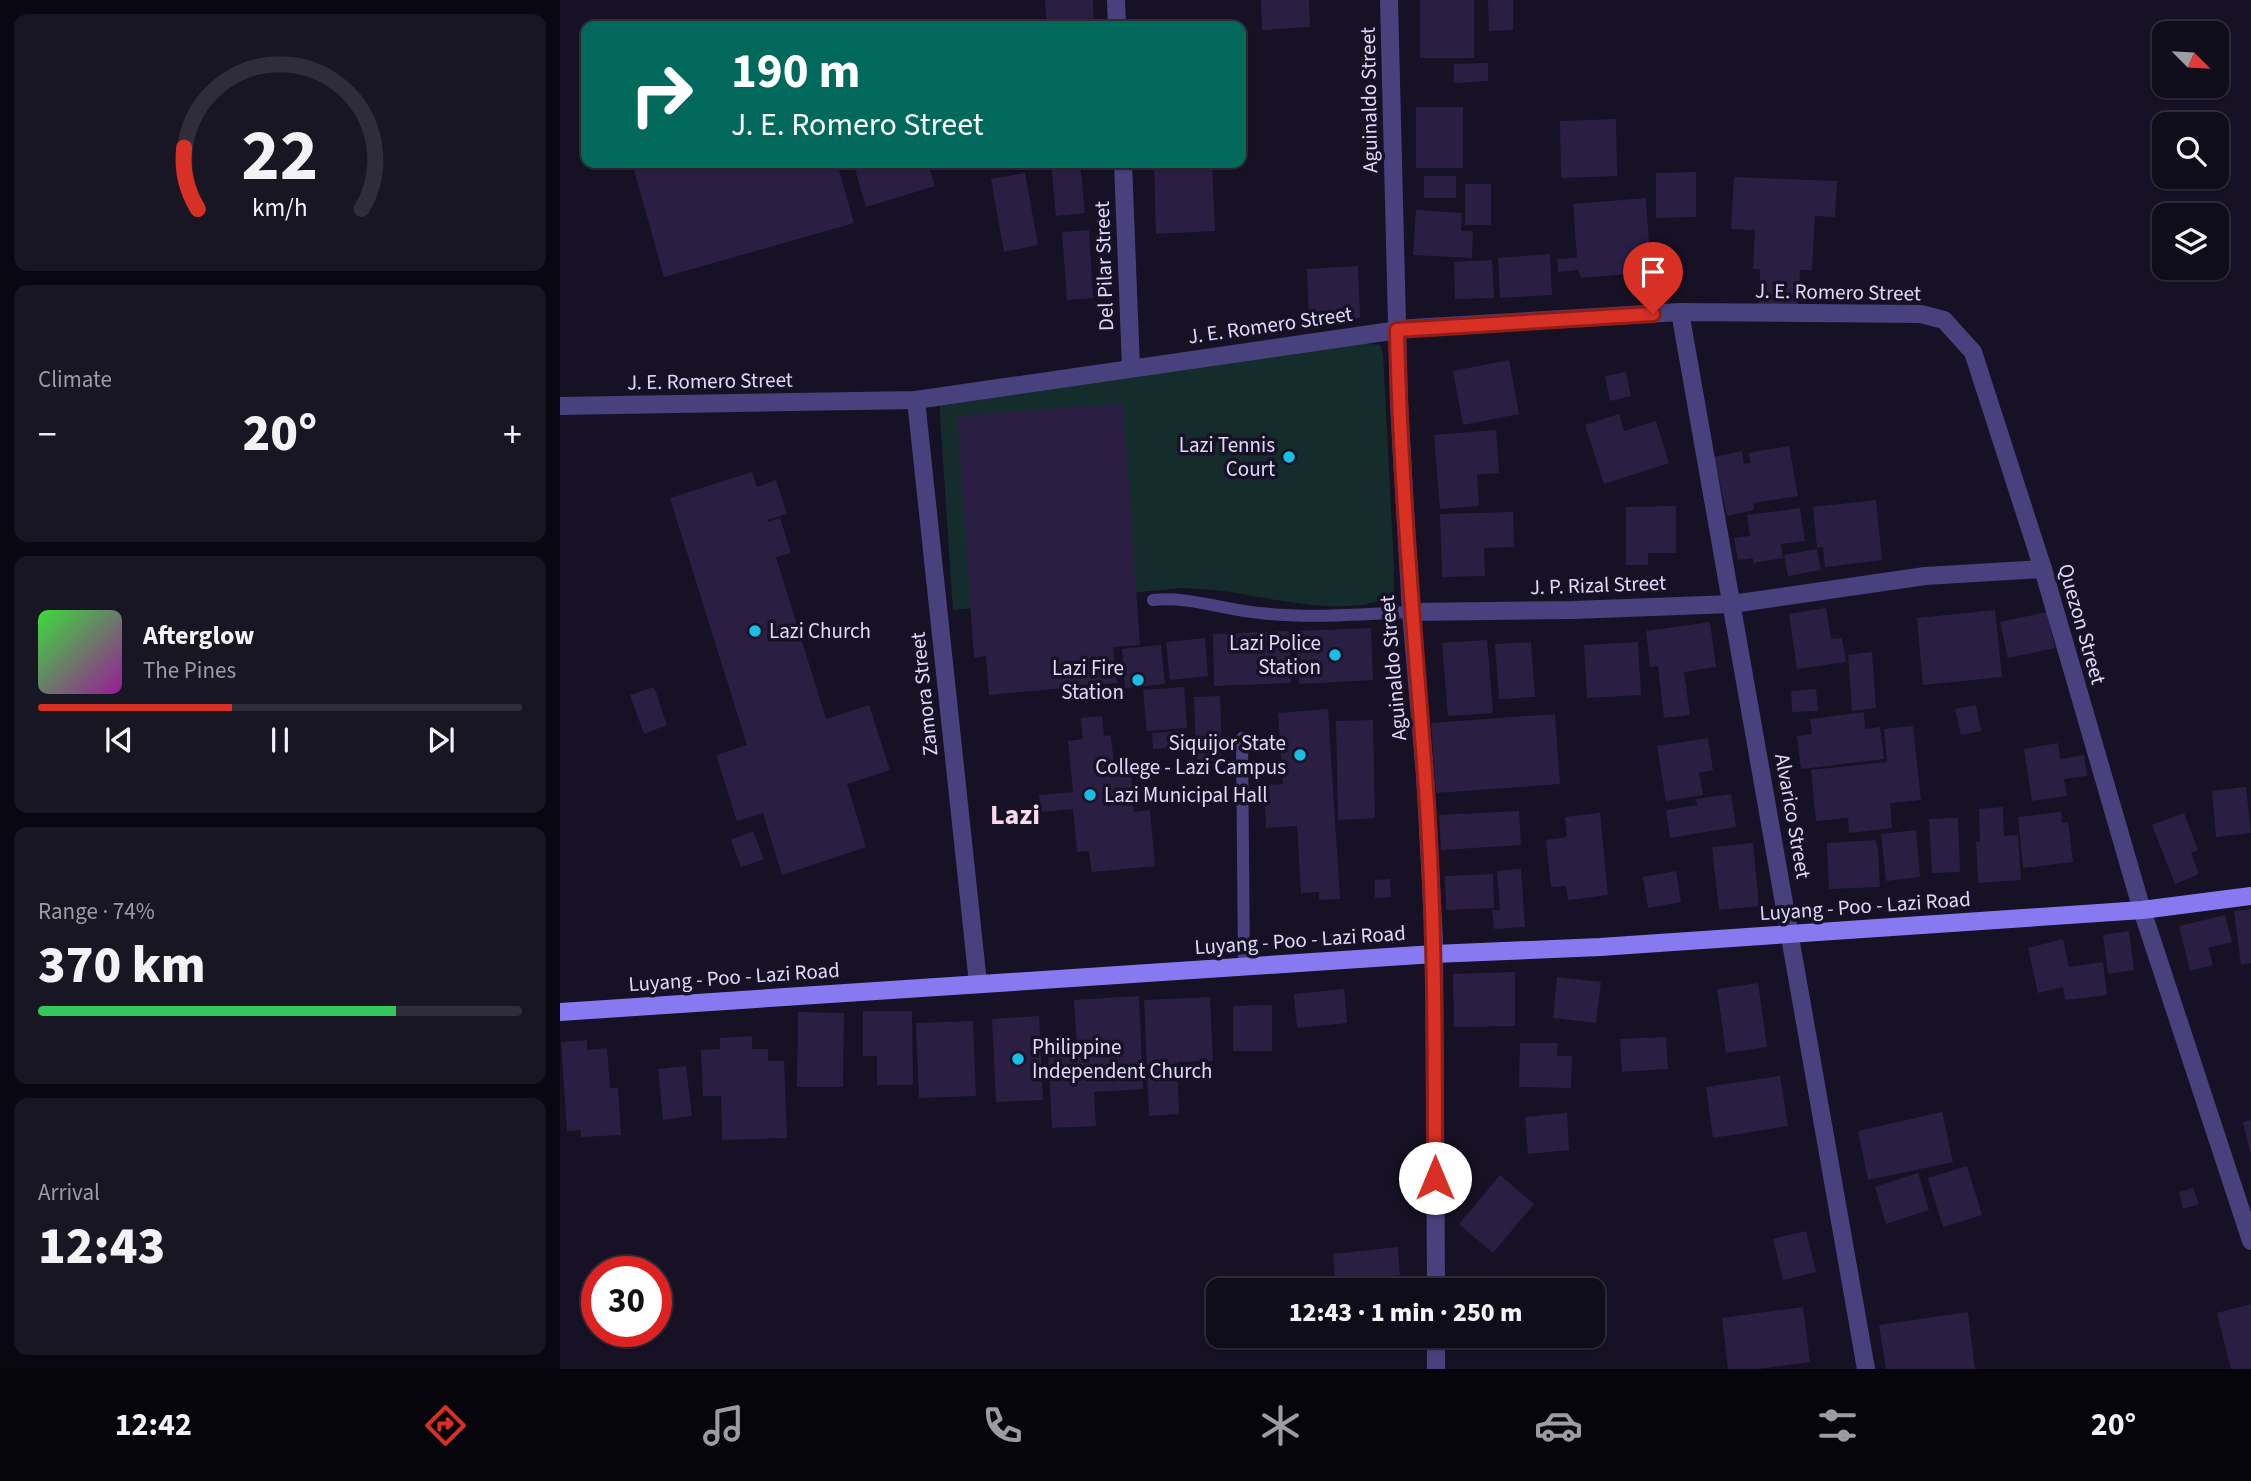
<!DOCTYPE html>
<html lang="en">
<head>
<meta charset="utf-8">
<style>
	body { margin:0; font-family:"Source Sans 3",sans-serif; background:#191624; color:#f1f3f6; height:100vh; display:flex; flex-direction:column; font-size:26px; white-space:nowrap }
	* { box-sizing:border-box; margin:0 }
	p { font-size:23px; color:#9c9ca3 }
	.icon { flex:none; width:38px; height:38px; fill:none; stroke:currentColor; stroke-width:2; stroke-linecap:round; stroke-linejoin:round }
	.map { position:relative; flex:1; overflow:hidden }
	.details { display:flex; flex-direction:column; gap:14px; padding:14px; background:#09070f; width:560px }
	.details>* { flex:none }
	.banner { position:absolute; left:21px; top:21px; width:665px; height:147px; border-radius:14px; box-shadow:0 2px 5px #0004,0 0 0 2px #302d3a; background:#00695c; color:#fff; overflow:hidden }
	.needle { width:46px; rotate:114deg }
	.fabs { position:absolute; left:1592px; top:21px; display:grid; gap:14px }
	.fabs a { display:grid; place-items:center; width:77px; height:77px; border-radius:14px; background:#100d1b; box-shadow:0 2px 5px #0004,0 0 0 2px #302d3a; font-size:35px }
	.speed { position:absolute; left:21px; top:1256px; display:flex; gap:14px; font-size:35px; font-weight:700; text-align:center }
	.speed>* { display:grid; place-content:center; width:91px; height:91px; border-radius:50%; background:#100d1b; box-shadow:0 2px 5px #0004,0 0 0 2px #302d3a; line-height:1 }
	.speed .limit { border:10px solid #d22; background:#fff; color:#111 }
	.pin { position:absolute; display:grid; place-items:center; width:60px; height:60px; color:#fff; margin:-72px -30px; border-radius:50% 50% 50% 0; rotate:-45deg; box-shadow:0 0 7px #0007 }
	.pin .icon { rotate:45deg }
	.me { position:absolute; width:77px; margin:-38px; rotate:0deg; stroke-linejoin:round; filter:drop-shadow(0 0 5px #0008) }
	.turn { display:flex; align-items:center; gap:24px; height:147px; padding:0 35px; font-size:32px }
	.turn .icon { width:91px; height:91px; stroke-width:2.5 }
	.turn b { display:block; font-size:49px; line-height:60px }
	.big { font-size:52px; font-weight:800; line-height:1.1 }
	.details .tile { flex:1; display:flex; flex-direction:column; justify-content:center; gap:10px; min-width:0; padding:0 24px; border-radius:14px; background:#191624 }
	.details .dial { align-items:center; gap:0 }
	.dial svg { height:182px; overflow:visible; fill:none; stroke:#302d3a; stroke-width:7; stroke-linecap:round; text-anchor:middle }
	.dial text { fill:#f1f3f6; stroke:none }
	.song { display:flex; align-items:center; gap:21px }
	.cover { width:84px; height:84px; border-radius:10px; background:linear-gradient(135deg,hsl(120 70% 55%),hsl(300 70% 35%)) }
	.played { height:7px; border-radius:4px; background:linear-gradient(90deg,#d93025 40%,#302d3a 40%) }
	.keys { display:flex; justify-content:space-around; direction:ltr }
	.heat { display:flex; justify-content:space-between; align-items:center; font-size:38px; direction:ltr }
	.charge { height:10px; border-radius:5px; background:linear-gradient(90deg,#34c759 74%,#302d3a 0) }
	.trip { position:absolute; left:646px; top:1278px; width:399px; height:70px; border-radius:14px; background:#100d1b; box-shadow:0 2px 5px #0004,0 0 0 2px #302d3a; font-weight:800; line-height:70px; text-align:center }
	.tab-bar { display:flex; height:112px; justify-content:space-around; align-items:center; background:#06050b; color:#9c9ca3 }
	.tab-bar .icon { width:49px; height:49px }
	.tab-bar .on { color:#d93025 }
	.tab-bar b { font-size:32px; color:#f1f3f6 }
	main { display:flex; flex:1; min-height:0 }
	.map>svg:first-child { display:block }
</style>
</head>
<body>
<main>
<section class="details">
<div class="tile dial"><svg viewBox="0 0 100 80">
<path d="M14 69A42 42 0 1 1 86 69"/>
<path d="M14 69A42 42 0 0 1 8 42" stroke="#d93025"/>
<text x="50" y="56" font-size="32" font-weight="700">22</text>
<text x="50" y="72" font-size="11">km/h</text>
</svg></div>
<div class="tile"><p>Climate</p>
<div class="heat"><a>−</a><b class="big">20°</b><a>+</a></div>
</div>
<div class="tile">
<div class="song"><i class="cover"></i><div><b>Afterglow</b><p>The Pines</p></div></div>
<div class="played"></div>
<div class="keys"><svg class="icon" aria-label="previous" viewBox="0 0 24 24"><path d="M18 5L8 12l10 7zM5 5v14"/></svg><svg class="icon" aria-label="pause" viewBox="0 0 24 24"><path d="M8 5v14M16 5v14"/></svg><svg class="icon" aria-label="next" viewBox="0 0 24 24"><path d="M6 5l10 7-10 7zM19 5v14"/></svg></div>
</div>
<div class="tile"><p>Range · 74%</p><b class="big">370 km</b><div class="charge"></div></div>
<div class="tile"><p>Arrival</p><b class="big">12:43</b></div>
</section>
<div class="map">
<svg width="1691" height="1369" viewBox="0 0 1691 1369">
	<rect width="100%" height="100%" fill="#161124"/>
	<!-- green -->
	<path fill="#152c2d" d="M 800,343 L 820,345 L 823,354 L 834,566 L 834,593 C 796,622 701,595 655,590 C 644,589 633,589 622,588 L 393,610 L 380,416 L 380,407 L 383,402 Z"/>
	<!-- building -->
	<g fill="#2a1f43">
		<path d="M 485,0 L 533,0 L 534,26 L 487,26 Z"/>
		<path d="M 701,0 L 749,0 L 750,27 L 702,30 Z"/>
		<rect x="860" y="0" width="54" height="58"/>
		<path d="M 928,0 L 953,0 L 953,30 L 929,31 Z"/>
		<path d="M 928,63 L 928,81 L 894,83 L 894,64 Z"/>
		<rect x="856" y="107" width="47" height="61"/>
		<path d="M 1056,119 L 1057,176 L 1001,178 L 1000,121 Z"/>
		<path d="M 72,163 L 277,163 L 294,223 L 104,277 Z"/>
		<path d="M 304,163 L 368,163 L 375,186 L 306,207 L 294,166 Z"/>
		<path d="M 491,163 L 520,163 L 525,213 L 496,216 Z"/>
		<path d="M 594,163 L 652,163 L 655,231 L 596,234 Z"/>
		<path d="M 1136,172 L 1136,217 L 1096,218 L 1096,173 Z"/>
		<path d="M 465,173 L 478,245 L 444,252 L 431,179 Z"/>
		<rect x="864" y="176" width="32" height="22"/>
		<path d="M 1174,177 L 1277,181 L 1275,217 L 1255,216 L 1252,270 L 1240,270 L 1238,307 L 1199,305 L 1200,269 L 1193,269 L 1195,230 L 1171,229 Z"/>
		<rect x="905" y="184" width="26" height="41"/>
		<path d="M 1086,198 L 1091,272 L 1021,278 L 1018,270 L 998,272 L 997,259 L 1017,258 L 1013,204 Z"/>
		<path d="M 856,210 L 902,213 L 901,231 L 913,231 L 912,258 L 853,255 Z"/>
		<path d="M 529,230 L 533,298 L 507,300 L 502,232 Z"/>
		<path d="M 990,254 L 992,295 L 940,298 L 938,258 Z"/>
		<path d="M 932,260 L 934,298 L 895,299 L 894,262 Z"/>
		<path d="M 798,266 L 800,318 L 749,321 L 747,269 Z"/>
		<path d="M 949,360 L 959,414 L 903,425 L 893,371 Z"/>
		<path d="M 1066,372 L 1071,396 L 1050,401 L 1045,376 Z"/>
		<path d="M 563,403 L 580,645 L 553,647 L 557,683 L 429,695 L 426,656 L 414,658 L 397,416 Z"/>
		<path d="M 1059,414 L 1064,431 L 1096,421 L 1109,463 L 1044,484 L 1025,425 Z"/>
		<path d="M 936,430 L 939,473 L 917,475 L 919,506 L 880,509 L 874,435 Z"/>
		<path d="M 1229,446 L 1238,496 L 1193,503 L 1194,510 L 1167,516 L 1154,457 L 1182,451 L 1184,464 L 1191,463 L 1188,453 Z"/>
		<path d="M 192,472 L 197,487 L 216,480 L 227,514 L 207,520 L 208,522 L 220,518 L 231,553 L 216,557 L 266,719 L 309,705 L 330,770 L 287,784 L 306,847 L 222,875 L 203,813 L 177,821 L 156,755 L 187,745 L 110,498 Z"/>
		<path d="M 1316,500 L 1322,560 L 1265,567 L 1263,547 L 1257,548 L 1253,507 Z"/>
		<path d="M 1116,506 L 1116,553 L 1088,553 L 1088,565 L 1066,565 L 1066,507 Z"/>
		<path d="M 1240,508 L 1245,541 L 1221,544 L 1223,558 L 1193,563 L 1193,558 L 1178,560 L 1174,538 L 1190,536 L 1187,515 Z"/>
		<path d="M 953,512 L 954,547 L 924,548 L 925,576 L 882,577 L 880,514 Z"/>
		<path d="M 1257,549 L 1261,570 L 1228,576 L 1224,555 Z"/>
		<path d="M 1266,608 L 1271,639 L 1282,638 L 1286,662 L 1237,669 L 1229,614 Z"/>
		<path d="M 1435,610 L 1442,677 L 1363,685 L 1357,618 Z"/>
		<path d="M 1487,612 L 1495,648 L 1448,658 L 1440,622 Z"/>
		<path d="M 1150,622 L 1156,667 L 1124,672 L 1130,715 L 1104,718 L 1098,666 L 1090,667 L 1086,631 Z"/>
		<path d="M 811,628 L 813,680 L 739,684 L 736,631 Z"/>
		<path d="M 729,631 L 731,683 L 654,686 L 653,634 Z"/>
		<path d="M 645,638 L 648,676 L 610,680 L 606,642 Z"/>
		<path d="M 927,640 L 933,713 L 888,716 L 882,643 Z"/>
		<path d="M 971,642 L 975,697 L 939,699 L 935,644 Z"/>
		<path d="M 1078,642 L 1081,695 L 1027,698 L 1024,645 Z"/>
		<path d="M 601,645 L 605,684 L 565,688 L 562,649 Z"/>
		<path d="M 1312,652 L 1316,708 L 1292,711 L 1288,655 Z"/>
		<path d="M 94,687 L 107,725 L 84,734 L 70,695 Z"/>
		<path d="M 624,687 L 627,728 L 587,731 L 583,690 Z"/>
		<path d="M 1256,689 L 1258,711 L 1232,712 L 1231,691 Z"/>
		<path d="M 660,696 L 662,760 L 636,761 L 634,697 Z"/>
		<path d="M 1416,705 L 1421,731 L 1401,735 L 1395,709 Z"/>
		<path d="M 768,709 L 780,899 L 759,900 L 759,892 L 741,893 L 737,826 L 706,828 L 704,785 L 723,784 L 718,713 Z"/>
		<path d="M 1304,712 L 1305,729 L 1320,727 L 1324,759 L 1241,769 L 1237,736 L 1252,734 L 1250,719 Z"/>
		<path d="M 995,714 L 1000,784 L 876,793 L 871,723 Z"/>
		<path d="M 542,716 L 544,736 L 551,735 L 555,774 L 571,773 L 574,812 L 590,810 L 595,866 L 532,872 L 529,851 L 517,852 L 513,809 L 481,812 L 479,795 L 513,792 L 508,741 L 523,739 L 521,718 Z"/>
		<path d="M 813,720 L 815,818 L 778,820 L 776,721 Z"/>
		<path d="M 1353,726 L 1361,800 L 1330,803 L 1332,828 L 1289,833 L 1288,818 L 1256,821 L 1251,770 L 1327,762 L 1324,729 Z"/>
		<path d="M 619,731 L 621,747 L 593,749 L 592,733 Z"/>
		<path d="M 1148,738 L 1153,770 L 1139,773 L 1143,795 L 1106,801 L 1097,746 Z"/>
		<path d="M 1498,743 L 1500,759 L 1524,755 L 1527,776 L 1504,779 L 1507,796 L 1472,801 L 1464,749 Z"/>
		<path d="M 1686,787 L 1691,833 L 1656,837 L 1652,791 Z"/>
		<path d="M 1171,794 L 1176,827 L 1110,838 L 1106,810 L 1137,805 L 1136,799 Z"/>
		<path d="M 1443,807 L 1444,836 L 1458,835 L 1461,880 L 1418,883 L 1416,842 L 1420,842 L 1419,809 Z"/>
		<path d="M 959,811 L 961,845 L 881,850 L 879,815 Z"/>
		<path d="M 1501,812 L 1502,823 L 1508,822 L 1513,862 L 1463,868 L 1458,817 Z"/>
		<path d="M 1040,813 L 1048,895 L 1008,900 L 1006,886 L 991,887 L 986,840 L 1007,837 L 1005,817 Z"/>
		<path d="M 1624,813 L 1638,850 L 1631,853 L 1639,874 L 1615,884 L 1592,825 Z"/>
		<path d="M 1398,818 L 1400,872 L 1372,873 L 1369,819 Z"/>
		<path d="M 1356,830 L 1360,877 L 1326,881 L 1321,834 Z"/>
		<path d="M 193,831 L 204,859 L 181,867 L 171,840 Z"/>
		<path d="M 1315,840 L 1318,849 L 1320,887 L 1269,889 L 1267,843 Z"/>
		<path d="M 1193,843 L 1199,906 L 1159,910 L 1152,847 Z"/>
		<path d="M 961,869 L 965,927 L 934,929 L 932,910 L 940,910 L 937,871 Z"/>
		<path d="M 1116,871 L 1121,902 L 1088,908 L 1083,877 Z"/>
		<path d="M 933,874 L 934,908 L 886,910 L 885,876 Z"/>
		<path d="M 830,879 L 831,897 L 815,898 L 815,880 Z"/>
		<path d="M 1691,909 L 1691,963 L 1681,965 L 1674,911 Z"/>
		<path d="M 1665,915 L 1672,942 L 1648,948 L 1653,965 L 1630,971 L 1619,926 Z"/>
		<path d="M 1569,931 L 1574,970 L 1548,974 L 1543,935 Z"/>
		<path d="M 1503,939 L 1509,967 L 1543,962 L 1547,995 L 1505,1000 L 1503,987 L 1478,993 L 1468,948 Z"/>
		<path d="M 955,972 L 955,1026 L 894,1027 L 893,974 Z"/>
		<path d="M 997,977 L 1041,982 L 1036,1023 L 993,1018 Z"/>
		<path d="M 1198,983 L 1207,1047 L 1166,1053 L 1157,989 Z"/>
		<path d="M 784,989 L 787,1023 L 737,1028 L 734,994 Z"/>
		<path d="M 579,996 L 583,1089 L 534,1092 L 536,1126 L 492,1128 L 488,1050 L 517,1049 L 514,1000 Z"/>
		<path d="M 650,997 L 653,1061 L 617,1062 L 619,1114 L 589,1116 L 584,1000 Z"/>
		<path d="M 712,1005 L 712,1051 L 673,1051 L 673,1006 Z"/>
		<path d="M 303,1011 L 352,1011 L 353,1085 L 317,1085 L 317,1056 L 303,1056 Z"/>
		<path d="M 238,1012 L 284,1013 L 283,1087 L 237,1087 Z"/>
		<path d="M 479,1016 L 483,1100 L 436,1102 L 432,1019 Z"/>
		<path d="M 413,1021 L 416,1096 L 359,1098 L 356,1023 Z"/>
		<path d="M 192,1036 L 192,1049 L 208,1049 L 208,1061 L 224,1061 L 227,1138 L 162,1140 L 161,1096 L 143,1096 L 141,1050 L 160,1049 L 160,1038 Z"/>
		<path d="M 1106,1037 L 1108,1069 L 1062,1072 L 1060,1039 Z"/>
		<path d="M 27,1040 L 27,1050 L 47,1048 L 50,1088 L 58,1088 L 61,1135 L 21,1137 L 21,1130 L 7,1131 L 1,1042 Z"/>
		<path d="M 960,1043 L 998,1043 L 997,1056 L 1012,1056 L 1011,1088 L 959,1087 Z"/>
		<path d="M 126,1066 L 132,1116 L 103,1120 L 98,1069 Z"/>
		<path d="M 1220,1076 L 1228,1126 L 1153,1138 L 1146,1087 Z"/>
		<path d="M 1382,1112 L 1393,1162 L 1308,1180 L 1298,1131 Z"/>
		<path d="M 1007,1113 L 1009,1150 L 968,1154 L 965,1117 Z"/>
		<path d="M 1691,1120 L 1691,1152 L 1690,1152 L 1683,1122 Z"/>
		<path d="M 1407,1166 L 1422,1215 L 1383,1227 L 1368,1178 Z"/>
		<path d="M 1358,1173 L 1369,1210 L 1326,1224 L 1315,1187 Z"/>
		<path d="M 940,1175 L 974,1204 L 933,1253 L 899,1224 Z"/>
		<path d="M 1633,1188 L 1639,1204 L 1623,1209 L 1619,1192 Z"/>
		<path d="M 1246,1231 L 1256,1272 L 1223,1280 L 1213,1239 Z"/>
		<path d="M 838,1247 L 840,1275 L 825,1277 L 826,1290 L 776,1290 L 773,1254 Z"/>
		<path d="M 1691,1304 L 1691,1369 L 1671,1369 L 1657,1313 Z"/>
		<path d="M 1243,1307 L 1250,1362 L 1198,1369 L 1168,1369 L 1162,1318 Z"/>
		<path d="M 1408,1312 L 1415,1369 L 1326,1369 L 1319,1325 Z"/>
	</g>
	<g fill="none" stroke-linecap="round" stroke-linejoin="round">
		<!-- service -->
		<g stroke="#49417e" stroke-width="12">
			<path d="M 593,600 C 629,596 664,610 700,613 C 750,619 801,614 851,612"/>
			<path d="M 682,738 L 684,967"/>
		</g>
		<!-- minor -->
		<g stroke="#49417e" stroke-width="18">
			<path d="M 556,0 L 557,26"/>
			<path d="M 829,0 L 839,404 L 851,612 L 865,775 L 874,939 L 876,1290"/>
			<path d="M 563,163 L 571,368"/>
			<path d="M 1120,312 L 1306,1369"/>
			<path d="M 356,400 L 418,983"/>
			<path d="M 0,406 L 356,400 L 852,328 L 1120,312 L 1361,314 L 1384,320 L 1413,352 L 1483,569 L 1582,910 L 1691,1241"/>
			<path d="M 851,612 L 1013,610 L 1172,604 L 1365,576 L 1483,569"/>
			<path d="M 876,1335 L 876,1369"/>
		</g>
		<!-- secondary -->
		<path stroke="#8879f1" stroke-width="18" d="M 0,1012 L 874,954 L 1040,947 L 1582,910 L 1691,896"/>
	</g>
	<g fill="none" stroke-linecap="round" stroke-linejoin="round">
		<defs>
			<path id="route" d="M 875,1178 C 875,1043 875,909 865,775 C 854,627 840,479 837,330 L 1093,314"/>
		</defs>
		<!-- route casing -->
		<use href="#route" stroke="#8d1f18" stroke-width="18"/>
		<!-- route -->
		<use href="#route" stroke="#d93025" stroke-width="12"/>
	</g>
	<!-- markers -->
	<g fill="#19bee7" stroke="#161124" stroke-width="2.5">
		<circle cx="729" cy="457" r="7"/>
		<circle cx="195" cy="631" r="7"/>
		<circle cx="775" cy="655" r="7"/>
		<circle cx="578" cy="680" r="7"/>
		<circle cx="740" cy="755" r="7"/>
		<circle cx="530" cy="795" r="7"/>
		<circle cx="458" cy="1059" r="7"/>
	</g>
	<g text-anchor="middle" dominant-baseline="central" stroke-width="7" stroke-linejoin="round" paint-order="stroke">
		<!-- street labels -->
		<g font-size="21" fill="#e0d8fb" stroke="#161124">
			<text transform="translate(809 100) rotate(-91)">Aguinaldo Street</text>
			<text transform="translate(544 266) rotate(-92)">Del Pilar Street</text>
			<text transform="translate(1278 292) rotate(1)">J. E. Romero Street</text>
			<text transform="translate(710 325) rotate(-8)">J. E. Romero Street</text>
			<text transform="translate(150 381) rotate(-1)">J. E. Romero Street</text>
			<text transform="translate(1038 585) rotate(-2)">J. P. Rizal Street</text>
			<text transform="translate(1522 624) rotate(74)">Quezon Street</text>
			<text transform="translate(833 668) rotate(-95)">Aguinaldo Street</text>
			<text transform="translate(364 694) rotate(-96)">Zamora Street</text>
			<text transform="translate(1233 816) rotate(80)">Alvarico Street</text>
			<text transform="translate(1305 906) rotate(-4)">Luyang - Poo - Lazi Road</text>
			<text transform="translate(740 940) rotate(-4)">Luyang - Poo - Lazi Road</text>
			<text transform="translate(174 977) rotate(-4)">Luyang - Poo - Lazi Road</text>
		</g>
		<!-- poi labels -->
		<g font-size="21" fill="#e0d8fb" stroke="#161124" text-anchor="end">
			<text x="715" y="445">Lazi Tennis<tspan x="715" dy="24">Court</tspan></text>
			<text x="209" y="631" text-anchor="start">Lazi Church</text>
			<text x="761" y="643">Lazi Police<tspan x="761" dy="24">Station</tspan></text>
			<text x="564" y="668">Lazi Fire<tspan x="564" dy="24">Station</tspan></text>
			<text x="726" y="743">Siquijor State<tspan x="726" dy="24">College - Lazi Campus</tspan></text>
			<text x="544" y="795" text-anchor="start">Lazi Municipal Hall</text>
			<text x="472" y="1047" text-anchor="start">Philippine<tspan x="472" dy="24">Independent Church</tspan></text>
		</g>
		<!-- district labels -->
		<g font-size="28" font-weight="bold" fill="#fbdaec" stroke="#161124">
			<text x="455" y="815">Lazi</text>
		</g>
	</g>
</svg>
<div class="fabs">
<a><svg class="needle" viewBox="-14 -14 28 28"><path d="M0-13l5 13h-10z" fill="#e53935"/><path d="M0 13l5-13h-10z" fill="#9c9ca3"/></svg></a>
<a><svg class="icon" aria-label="search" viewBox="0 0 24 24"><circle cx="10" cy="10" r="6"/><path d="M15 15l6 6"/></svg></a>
<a><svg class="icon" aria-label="layers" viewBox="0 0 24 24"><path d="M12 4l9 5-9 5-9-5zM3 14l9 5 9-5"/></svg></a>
</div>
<div class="speed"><div class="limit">30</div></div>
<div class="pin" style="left:1093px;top:314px;background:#d93025"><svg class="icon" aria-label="arrive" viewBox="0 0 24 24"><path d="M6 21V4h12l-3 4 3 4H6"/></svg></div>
<svg class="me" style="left:875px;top:1178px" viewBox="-20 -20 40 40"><circle r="19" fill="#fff"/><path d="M0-13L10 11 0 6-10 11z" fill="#d93025"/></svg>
<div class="trip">12:43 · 1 min · 250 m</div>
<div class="banner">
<div class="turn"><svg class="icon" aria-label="right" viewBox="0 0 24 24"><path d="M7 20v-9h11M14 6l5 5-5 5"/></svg><div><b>190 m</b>J. E. Romero Street</div></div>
</div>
</div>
</main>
<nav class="tab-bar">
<b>12:42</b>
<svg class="icon on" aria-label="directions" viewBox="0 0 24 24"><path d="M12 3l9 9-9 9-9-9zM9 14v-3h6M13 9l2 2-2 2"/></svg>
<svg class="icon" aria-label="music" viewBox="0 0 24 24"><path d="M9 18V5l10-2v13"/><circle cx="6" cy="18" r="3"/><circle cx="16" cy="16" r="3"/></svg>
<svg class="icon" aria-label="phone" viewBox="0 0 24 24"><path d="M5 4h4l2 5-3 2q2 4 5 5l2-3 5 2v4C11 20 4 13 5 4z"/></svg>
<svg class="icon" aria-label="climate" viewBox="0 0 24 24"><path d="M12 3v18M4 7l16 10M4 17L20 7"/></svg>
<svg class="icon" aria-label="car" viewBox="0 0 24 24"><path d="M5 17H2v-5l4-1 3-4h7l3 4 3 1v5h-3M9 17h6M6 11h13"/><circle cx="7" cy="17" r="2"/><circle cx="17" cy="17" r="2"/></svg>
<svg class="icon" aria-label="filters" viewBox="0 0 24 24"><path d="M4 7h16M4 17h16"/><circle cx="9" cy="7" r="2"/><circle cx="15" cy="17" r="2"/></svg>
<b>20°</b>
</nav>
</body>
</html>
